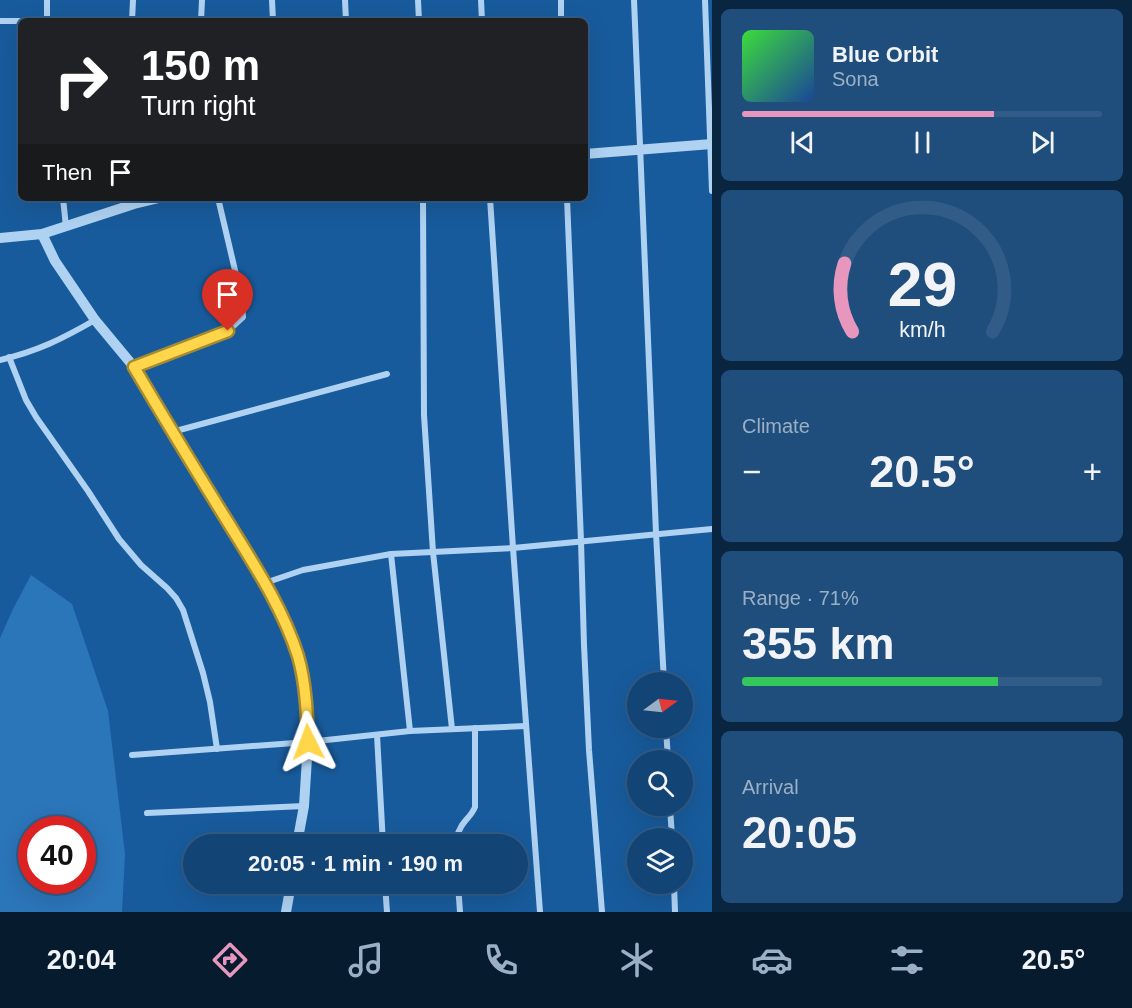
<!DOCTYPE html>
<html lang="en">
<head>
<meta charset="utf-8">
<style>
	body { margin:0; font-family:Helvetica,sans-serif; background:#1f4e7d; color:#f1f3f6; height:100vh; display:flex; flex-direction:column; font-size:22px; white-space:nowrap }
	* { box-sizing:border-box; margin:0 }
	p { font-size:20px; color:#9cb0c5 }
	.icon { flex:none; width:33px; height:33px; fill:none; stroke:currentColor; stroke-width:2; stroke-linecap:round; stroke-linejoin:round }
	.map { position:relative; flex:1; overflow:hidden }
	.details { display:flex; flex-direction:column; gap:9px; padding:9px; background:#0a2540; width:420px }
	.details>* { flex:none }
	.top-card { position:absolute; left:18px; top:18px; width:570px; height:183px; border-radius:9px; box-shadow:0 6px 24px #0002,0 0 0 2px #315c87; background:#202124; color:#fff; overflow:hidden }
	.needle { width:39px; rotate:75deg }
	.fabs { position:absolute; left:627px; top:672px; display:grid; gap:12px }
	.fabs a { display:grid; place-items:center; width:66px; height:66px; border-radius:50%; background:#124475; box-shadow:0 6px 24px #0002,0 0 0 2px #315c87; font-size:30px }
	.speed { position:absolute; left:18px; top:816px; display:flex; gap:12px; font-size:30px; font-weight:700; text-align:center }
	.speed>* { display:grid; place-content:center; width:78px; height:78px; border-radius:50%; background:#124475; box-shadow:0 6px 24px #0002,0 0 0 2px #315c87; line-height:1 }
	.speed .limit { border:9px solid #d22; background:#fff; color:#111 }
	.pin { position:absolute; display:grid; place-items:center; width:51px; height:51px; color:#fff; margin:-62px -26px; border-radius:50% 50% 50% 0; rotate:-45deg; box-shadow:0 0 6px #0007 }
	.pin .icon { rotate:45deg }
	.me { position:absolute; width:66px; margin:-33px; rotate:357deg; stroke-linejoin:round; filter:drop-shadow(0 0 4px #0008) }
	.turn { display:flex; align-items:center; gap:21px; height:126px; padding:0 24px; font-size:27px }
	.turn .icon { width:78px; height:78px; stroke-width:2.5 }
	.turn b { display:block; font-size:42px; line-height:51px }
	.then { display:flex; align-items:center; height:57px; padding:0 24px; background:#0003; gap:12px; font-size:22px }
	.big { font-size:45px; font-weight:800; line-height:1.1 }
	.details .card { flex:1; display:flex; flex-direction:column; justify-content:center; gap:9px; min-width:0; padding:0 21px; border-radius:9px; background:#1f4e7d }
	.details .dial { align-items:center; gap:0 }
	.dial svg { height:156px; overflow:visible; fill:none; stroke:#315c87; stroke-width:7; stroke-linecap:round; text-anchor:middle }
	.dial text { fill:#f1f3f6; stroke:none }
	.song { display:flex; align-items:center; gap:18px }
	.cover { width:72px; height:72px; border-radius:9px; background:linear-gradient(135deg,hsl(120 70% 55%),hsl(220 70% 35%)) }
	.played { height:6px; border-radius:3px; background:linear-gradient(90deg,#e797bd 70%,#315c87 70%) }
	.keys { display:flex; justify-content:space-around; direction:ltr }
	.heat { display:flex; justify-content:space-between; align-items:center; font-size:33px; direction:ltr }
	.charge { height:9px; border-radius:4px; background:linear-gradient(90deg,#34c759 71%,#315c87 0) }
	.trip { position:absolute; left:183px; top:834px; width:345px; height:60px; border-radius:30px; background:#124475; box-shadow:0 6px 24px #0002,0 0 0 2px #315c87; font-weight:800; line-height:60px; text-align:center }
	.tabs { display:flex; height:96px; justify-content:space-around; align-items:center; background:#071b2f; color:#9cb0c5 }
	.tabs .icon { width:42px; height:42px }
	.tabs .active { color:#e797bd }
	.tabs b { font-size:27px; color:#f1f3f6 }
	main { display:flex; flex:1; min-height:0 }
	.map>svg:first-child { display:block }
</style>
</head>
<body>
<main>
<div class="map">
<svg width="712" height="912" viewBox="0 0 712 912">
	<rect width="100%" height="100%" fill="#185b9c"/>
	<!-- green -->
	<path fill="#2b75b9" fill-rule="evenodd" d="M 31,575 L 72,604 L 108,711 L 125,854 L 122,912 L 0,912 L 0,638 L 13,609 ZM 32,830 L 82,830 L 82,880 L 32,880 Z"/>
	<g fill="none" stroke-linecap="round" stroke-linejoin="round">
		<!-- minor -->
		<g stroke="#afd2f2" stroke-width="6">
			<path d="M 272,0 L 273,21"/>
			<path d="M 345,0 L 346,21"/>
			<path d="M 418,0 L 419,21"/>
			<path d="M 481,0 L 482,21"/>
			<path d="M 561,0 L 561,21"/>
			<path d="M 634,0 L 656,533 L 664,682"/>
			<path d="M 705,0 L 712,191"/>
			<path d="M 0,21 L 21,21"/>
			<path d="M 47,21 L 47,0"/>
			<path d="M 132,21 L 133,0"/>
			<path d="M 201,21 L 202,0"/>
			<path d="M 63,198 L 66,227"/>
			<path d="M 423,198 L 424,415 L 433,552 L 452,729"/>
			<path d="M 490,198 L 513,548 L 540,912"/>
			<path d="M 567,198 L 581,541 L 584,645 L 589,750 L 602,912"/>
			<path d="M 9,357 L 26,400 L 36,417 L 88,491 L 119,539 L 141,565 L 167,588 L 176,598 L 183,610 L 203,673 L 210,702 L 217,749"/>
			<path d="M 0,360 C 38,351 62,339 95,320"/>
			<path d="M 134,367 L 228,331 L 243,317 L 242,300 L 218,198"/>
			<path d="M 172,432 L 387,374"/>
			<path d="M 391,554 L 410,731"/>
			<path d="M 265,583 L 303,570 L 391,554 L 513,548 L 712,529"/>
			<path d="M 666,728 L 668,760"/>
			<path d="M 377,735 L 383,844"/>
			<path d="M 132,755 L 308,742 L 410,731 L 526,726"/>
			<path d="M 670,806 L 672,838"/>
			<path d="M 147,813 L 304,806"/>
			<path d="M 456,844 C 456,839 457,834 460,829 C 464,820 471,817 475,807 L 475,728"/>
			<path d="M 385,884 L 387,912"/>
			<path d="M 458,884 L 460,912"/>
			<path d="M 674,884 L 675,912"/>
		</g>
		<!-- tertiary -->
		<g stroke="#afd2f2" stroke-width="10">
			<path d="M 585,154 L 712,144"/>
			<path d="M 42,234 L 55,261 L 95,320 L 134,367 L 172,432 L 274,598 L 288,628 L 298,658 L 306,698 L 308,742 L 304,806 L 297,844"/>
			<path d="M 0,238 L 42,234 L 134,204 L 159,198"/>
			<path d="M 286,912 L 291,884"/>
		</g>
	</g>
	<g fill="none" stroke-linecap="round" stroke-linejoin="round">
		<defs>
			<path id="route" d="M 228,331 L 134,367 C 164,418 195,469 226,519 C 253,563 282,606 298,656 C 306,684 307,713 308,742"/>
		</defs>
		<!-- route casing -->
		<use href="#route" stroke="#a68a30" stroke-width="15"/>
		<!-- route -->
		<use href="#route" stroke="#ffd54a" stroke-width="10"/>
	</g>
</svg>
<div class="fabs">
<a><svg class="needle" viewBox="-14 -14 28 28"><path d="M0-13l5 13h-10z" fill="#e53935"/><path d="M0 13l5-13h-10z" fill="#9cb0c5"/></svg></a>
<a><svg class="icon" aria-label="search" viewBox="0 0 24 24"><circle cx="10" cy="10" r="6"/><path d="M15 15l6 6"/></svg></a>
<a><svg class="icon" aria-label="layers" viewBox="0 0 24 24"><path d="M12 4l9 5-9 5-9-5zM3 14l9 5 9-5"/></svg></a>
</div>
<div class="speed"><div class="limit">40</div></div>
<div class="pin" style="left:228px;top:331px;background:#d93025"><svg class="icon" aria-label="arrive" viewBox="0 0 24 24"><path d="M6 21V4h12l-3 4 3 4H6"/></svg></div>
<svg class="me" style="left:308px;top:742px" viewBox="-20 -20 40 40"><path d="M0-17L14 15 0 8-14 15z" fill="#ffd54a" stroke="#fff" stroke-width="4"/></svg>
<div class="trip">20:05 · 1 min · 190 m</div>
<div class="top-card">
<div class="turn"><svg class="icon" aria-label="right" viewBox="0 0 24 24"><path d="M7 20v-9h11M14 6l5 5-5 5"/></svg><div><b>150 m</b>Turn right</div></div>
<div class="then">Then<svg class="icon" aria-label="arrive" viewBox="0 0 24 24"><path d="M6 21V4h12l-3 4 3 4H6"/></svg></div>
</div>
</div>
<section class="details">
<div class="card">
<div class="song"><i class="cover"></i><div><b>Blue Orbit</b><p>Sona</p></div></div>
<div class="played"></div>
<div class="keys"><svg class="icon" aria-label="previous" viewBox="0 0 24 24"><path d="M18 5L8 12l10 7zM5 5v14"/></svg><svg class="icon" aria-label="pause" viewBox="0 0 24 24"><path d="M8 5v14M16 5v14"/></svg><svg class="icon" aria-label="next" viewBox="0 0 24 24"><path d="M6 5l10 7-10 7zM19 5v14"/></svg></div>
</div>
<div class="card dial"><svg viewBox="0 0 100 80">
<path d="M14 69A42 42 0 1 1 86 69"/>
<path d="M14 69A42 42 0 0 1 10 34" stroke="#e797bd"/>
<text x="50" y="56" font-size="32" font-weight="700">29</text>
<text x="50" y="72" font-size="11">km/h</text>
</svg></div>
<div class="card"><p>Climate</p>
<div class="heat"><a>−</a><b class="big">20.5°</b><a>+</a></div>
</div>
<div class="card"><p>Range · 71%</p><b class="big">355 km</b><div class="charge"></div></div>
<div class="card"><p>Arrival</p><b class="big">20:05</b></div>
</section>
</main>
<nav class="tabs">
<b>20:04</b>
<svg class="icon active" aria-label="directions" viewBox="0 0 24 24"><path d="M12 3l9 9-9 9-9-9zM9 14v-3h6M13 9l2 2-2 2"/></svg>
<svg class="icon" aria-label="music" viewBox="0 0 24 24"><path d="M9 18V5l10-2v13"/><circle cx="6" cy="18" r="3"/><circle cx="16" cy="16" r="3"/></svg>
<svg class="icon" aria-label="phone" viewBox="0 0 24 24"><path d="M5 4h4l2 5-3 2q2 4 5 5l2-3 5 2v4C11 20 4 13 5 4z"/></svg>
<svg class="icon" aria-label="climate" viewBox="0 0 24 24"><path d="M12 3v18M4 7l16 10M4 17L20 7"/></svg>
<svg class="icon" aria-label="car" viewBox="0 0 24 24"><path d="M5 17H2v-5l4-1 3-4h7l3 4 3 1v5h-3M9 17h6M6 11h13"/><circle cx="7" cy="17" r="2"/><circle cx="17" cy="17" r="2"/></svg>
<svg class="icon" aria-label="filters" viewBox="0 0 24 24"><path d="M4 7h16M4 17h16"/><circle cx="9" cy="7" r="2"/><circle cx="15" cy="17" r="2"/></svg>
<b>20.5°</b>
</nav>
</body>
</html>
